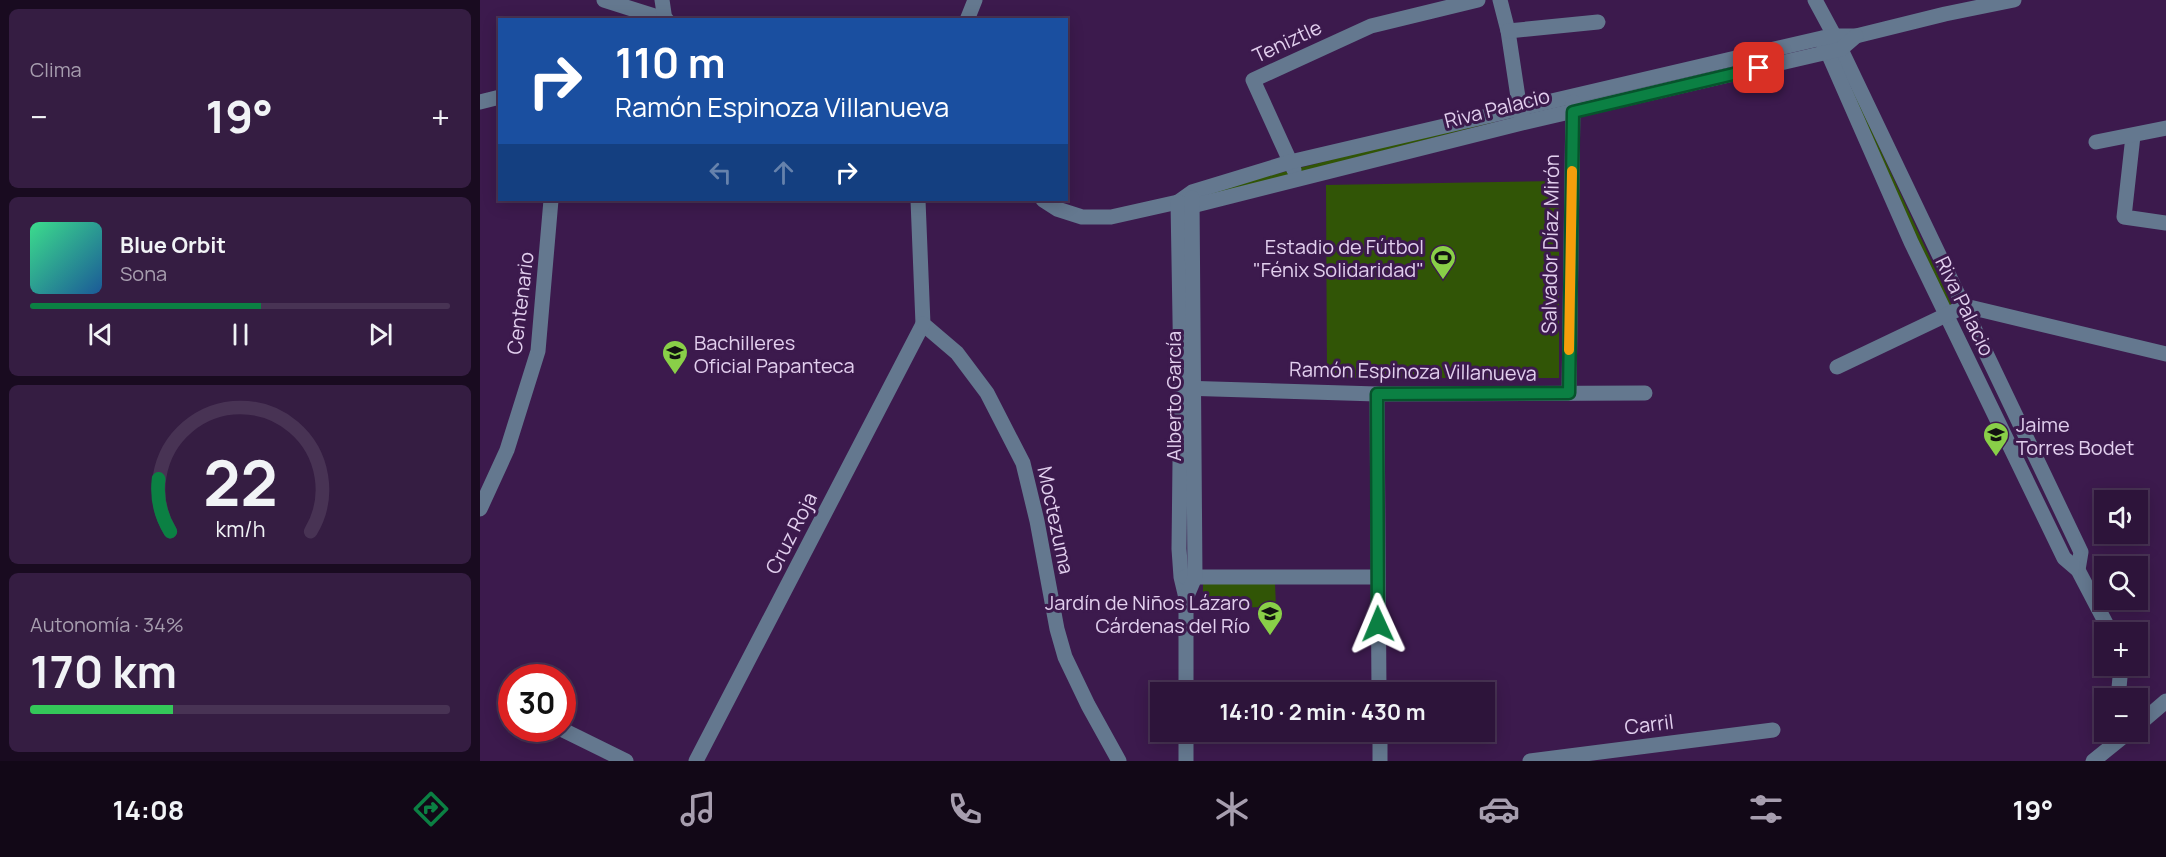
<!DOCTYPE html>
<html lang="es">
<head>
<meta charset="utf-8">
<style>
	body { margin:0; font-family:Manrope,sans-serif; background:#351d42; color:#f1f3f6; height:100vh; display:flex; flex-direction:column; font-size:22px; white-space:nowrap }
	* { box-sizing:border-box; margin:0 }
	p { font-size:20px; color:#a79eaf }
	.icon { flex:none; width:33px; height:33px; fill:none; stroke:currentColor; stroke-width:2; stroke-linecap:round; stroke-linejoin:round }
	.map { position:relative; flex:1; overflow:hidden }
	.side { display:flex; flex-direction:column; gap:9px; padding:9px; background:#190b20; width:480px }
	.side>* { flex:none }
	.top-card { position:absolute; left:18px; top:18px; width:570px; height:183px; border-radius:0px; box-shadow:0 3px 15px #0003,0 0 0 2px #483354; background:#1a4fa0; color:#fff; overflow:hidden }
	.tools { position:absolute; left:1614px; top:490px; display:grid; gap:12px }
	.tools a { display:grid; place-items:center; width:54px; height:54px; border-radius:0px; background:#2d143a; box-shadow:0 3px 15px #0003,0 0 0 2px #483354; font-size:30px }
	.speed { position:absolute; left:18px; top:664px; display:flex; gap:12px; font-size:30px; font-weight:700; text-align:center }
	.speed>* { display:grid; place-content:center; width:78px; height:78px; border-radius:50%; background:#2d143a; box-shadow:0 3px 15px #0003,0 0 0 2px #483354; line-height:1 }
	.speed .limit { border:9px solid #d22; background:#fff; color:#111 }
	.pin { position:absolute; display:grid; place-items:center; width:51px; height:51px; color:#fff; margin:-26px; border-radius:12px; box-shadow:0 3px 9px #0006 }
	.me { position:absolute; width:66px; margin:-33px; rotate:359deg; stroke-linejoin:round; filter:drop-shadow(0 0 4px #0008) }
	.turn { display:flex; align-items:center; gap:21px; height:126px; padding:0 18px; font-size:27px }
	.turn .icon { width:78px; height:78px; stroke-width:2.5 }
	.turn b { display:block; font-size:42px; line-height:51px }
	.lanes { display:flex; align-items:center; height:57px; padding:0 18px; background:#0003; justify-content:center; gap:30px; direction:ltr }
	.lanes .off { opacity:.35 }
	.big { font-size:45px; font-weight:700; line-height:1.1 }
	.side .card { flex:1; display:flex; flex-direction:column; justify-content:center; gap:9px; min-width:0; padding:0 21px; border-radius:9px; background:#351d42 }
	.side .dial { align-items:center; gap:0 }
	.dial svg { height:156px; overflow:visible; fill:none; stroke:#483354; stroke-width:7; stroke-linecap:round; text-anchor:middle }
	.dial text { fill:#f1f3f6; stroke:none }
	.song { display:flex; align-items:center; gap:18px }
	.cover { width:72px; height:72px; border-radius:9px; background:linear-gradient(135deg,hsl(150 70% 55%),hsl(210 70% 35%)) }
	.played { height:6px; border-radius:3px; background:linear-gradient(90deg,#0b8043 55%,#483354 55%) }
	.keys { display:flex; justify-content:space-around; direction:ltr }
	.heat { display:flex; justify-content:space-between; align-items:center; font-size:33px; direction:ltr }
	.charge { height:9px; border-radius:4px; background:linear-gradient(90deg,#34c759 34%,#483354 0) }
	.trip { position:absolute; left:670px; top:682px; width:345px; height:60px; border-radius:0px; background:#2d143a; box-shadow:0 3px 15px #0003,0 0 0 2px #483354; font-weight:700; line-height:60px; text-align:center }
	.menu { display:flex; height:96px; justify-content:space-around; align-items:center; background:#120817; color:#a79eaf }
	.menu .icon { width:42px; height:42px }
	.menu .active { color:#0b8043 }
	.menu b { font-size:27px; color:#f1f3f6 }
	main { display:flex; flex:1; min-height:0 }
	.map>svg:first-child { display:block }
</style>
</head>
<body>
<main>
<section class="side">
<div class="card"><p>Clima</p>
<div class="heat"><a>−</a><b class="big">19°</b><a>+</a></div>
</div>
<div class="card">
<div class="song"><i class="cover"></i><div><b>Blue Orbit</b><p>Sona</p></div></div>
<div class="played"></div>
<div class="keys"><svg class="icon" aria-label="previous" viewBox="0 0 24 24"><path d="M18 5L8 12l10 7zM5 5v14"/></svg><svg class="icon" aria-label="pause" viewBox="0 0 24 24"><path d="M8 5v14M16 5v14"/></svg><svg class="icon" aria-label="next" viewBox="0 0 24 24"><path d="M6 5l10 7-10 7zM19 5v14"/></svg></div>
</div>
<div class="card dial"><svg viewBox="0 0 100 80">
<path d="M14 69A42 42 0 1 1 86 69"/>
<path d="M14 69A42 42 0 0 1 8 42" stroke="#0b8043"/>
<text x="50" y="56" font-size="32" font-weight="700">22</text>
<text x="50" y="72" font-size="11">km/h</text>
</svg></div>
<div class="card"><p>Autonomía · 34%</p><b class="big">170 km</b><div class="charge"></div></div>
</section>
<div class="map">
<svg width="1686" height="761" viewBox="0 0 1686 761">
	<rect width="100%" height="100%" fill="#3c1a4d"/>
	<!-- green -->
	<g fill="#315506">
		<path d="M 1373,90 L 1472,306 L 1470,309 L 1369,91 Z"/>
		<path d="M 1014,118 L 1015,122 L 730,195 L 729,191 Z"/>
		<path d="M 1079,181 L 1079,378 L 847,378 L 846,185 Z"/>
		<path d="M 795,583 L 796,607 L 723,608 L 723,584 Z"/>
	</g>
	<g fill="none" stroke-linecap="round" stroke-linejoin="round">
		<!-- minor -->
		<g stroke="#64788f" stroke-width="15">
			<path d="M 124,0 L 187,20"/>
			<path d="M 182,0 L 185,20"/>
			<path d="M 1020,0 L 1028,31 L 1041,117"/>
			<path d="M 1335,0 L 1355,37 L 1601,552 L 1598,570"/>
			<path d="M 487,20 L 495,0"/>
			<path d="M 1028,31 L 1118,22"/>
			<path d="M 1344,44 L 1431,242 L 1584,558 L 1598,570 L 1631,633"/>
			<path d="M 0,102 L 20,97"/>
			<path d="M 1653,136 L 1644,217 L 1686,223"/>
			<path d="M 1616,142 L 1686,128"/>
			<path d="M 814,170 L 773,80 L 891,26 L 998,0"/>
			<path d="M 438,200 L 443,324 L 477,353 L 507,393 L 543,463 L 557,521 L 577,629 L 585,657 L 608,705 L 639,761"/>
			<path d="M 563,200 L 577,209 L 602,217 L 631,217 L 698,202 L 712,192 L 810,162 L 1342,38 L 1355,36 L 1376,36 L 1465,14 L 1534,0"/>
			<path d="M 698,202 L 712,206 L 1042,123 L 1361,49 L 1376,36"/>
			<path d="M 698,202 L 701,376 L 699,549 L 701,577 L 706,598 L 706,693"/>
			<path d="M 1357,367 L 1485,306 L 1686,354"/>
			<path d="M 701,388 L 897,394 L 1165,393"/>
			<path d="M 1089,393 L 1093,102"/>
			<path d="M 897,394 L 899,693"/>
			<path d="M 0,509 L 27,450 L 58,351 L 71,200"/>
			<path d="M 705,577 L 897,577"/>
			<path d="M 706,598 L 715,577 L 712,198"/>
			<path d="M 1638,699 L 1641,666"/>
			<path d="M 1658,725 L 1686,701"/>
			<path d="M 81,729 L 146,761"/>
			<path d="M 900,732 L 900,761"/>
			<path d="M 216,761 L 443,324"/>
			<path d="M 706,761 L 706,732"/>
			<path d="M 1050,761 L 1293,730"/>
			<path d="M 1613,761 L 1649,732"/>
		</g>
	</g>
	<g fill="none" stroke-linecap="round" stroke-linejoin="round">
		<defs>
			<path id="route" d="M 898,624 L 897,394 L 1089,393 L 1093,112 L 1279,68"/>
		</defs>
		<!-- route casing -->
		<use href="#route" stroke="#07532c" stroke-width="15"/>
		<!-- route -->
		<use href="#route" stroke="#0b8043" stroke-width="10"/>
		<!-- slow -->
		<path stroke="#f59e0b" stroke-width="10" d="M 1089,350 L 1092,171"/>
	</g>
	<!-- icons -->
	<defs>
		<symbol id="stadium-pin" viewBox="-11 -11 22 30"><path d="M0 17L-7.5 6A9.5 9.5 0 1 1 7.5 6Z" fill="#89cf48" stroke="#3c1a4d"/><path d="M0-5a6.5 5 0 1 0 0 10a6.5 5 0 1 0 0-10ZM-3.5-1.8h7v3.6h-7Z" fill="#111"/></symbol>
		<symbol id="university-pin" viewBox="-11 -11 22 30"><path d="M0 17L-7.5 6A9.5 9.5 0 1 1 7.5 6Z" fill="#89cf48" stroke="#3c1a4d"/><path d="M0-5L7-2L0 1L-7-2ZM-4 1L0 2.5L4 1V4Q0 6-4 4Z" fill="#111"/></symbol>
		<symbol id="school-pin" viewBox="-11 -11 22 30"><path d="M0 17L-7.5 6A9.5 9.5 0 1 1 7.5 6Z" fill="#89cf48" stroke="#3c1a4d"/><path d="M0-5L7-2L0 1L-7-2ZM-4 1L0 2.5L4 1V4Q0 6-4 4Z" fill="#111"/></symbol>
	</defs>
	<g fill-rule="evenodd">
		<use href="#stadium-pin" x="948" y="243" width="30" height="40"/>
		<use href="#university-pin" x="180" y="338" width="30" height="40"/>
		<use href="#school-pin" x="1501" y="420" width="30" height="40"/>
		<use href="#school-pin" x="775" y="599" width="30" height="40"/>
	</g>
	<g text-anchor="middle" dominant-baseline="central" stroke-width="6" stroke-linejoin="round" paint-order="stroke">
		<!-- street labels -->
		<g font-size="20" fill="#e2cfee" stroke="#3c1a4d">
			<text transform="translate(807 41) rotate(-25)">Teniztle</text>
			<text transform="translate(1017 108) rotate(-14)">Riva Palacio</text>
			<text transform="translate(1070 244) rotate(-89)">Salvador Díaz Mirón</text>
			<text transform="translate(40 303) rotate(-83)">Centenario</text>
			<text transform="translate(1485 306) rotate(64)">Riva Palacio</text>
			<text transform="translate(933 371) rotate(1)">Ramón Espinoza Villanueva</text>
			<text transform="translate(693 396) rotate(-90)">Alberto García</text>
			<text transform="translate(576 520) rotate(78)">Moctezuma</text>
			<text transform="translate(311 533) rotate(-63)">Cruz Roja</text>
			<text transform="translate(1169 724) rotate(-7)">Carril</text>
		</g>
		<!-- poi labels -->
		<g font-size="20" fill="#e2cfee" stroke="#3c1a4d" text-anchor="end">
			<text x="944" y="246">Estadio de Fútbol<tspan x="944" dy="23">"Fénix Solidaridad"</tspan></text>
			<text x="214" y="342" text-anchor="start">Bachilleres<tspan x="214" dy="23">Oficial Papanteca</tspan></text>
			<text x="1536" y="424" text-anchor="start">Jaime<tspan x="1536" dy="23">Torres Bodet</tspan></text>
			<text x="770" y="602">Jardín de Niños Lázaro<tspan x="770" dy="23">Cárdenas del Río</tspan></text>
		</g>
	</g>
</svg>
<div class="tools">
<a><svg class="icon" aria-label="sound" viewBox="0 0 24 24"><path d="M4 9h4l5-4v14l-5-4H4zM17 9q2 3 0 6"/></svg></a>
<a><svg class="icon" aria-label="search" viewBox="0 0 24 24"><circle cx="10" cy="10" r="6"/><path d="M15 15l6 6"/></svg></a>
<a>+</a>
<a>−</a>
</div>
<div class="speed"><div class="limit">30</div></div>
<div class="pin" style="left:1279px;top:68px;background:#d93025"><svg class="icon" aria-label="arrive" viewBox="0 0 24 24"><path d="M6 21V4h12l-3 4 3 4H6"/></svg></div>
<svg class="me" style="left:898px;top:624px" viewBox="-20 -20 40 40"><path d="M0-17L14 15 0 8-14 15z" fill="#0b8043" stroke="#fff" stroke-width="4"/></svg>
<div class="trip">14:10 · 2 min · 430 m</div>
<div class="top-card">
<div class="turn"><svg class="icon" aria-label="right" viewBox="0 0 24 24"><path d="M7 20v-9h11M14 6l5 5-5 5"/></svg><div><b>110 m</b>Ramón Espinoza Villanueva</div></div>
<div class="lanes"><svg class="icon off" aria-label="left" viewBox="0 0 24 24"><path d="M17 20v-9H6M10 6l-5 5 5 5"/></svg><svg class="icon off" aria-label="ahead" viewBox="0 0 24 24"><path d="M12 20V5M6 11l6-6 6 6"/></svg><svg class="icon" aria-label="right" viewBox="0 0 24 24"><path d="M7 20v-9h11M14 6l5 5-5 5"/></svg></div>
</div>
</div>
</main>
<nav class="menu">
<b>14:08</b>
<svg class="icon active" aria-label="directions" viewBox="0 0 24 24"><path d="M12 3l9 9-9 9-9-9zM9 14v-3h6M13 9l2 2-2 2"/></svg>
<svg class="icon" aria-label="music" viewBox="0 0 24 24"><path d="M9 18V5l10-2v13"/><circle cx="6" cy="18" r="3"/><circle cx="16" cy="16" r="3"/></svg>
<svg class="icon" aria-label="phone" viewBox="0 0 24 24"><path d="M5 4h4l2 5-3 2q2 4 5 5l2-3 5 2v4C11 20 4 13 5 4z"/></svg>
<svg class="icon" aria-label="climate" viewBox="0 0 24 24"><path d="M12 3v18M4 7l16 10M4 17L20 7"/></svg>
<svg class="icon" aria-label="car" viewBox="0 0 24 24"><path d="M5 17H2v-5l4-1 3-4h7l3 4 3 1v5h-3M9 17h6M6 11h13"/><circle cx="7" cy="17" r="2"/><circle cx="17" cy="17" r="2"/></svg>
<svg class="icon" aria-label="filters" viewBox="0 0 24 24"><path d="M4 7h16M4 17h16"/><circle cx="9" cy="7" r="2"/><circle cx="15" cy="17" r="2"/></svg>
<b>19°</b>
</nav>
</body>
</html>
